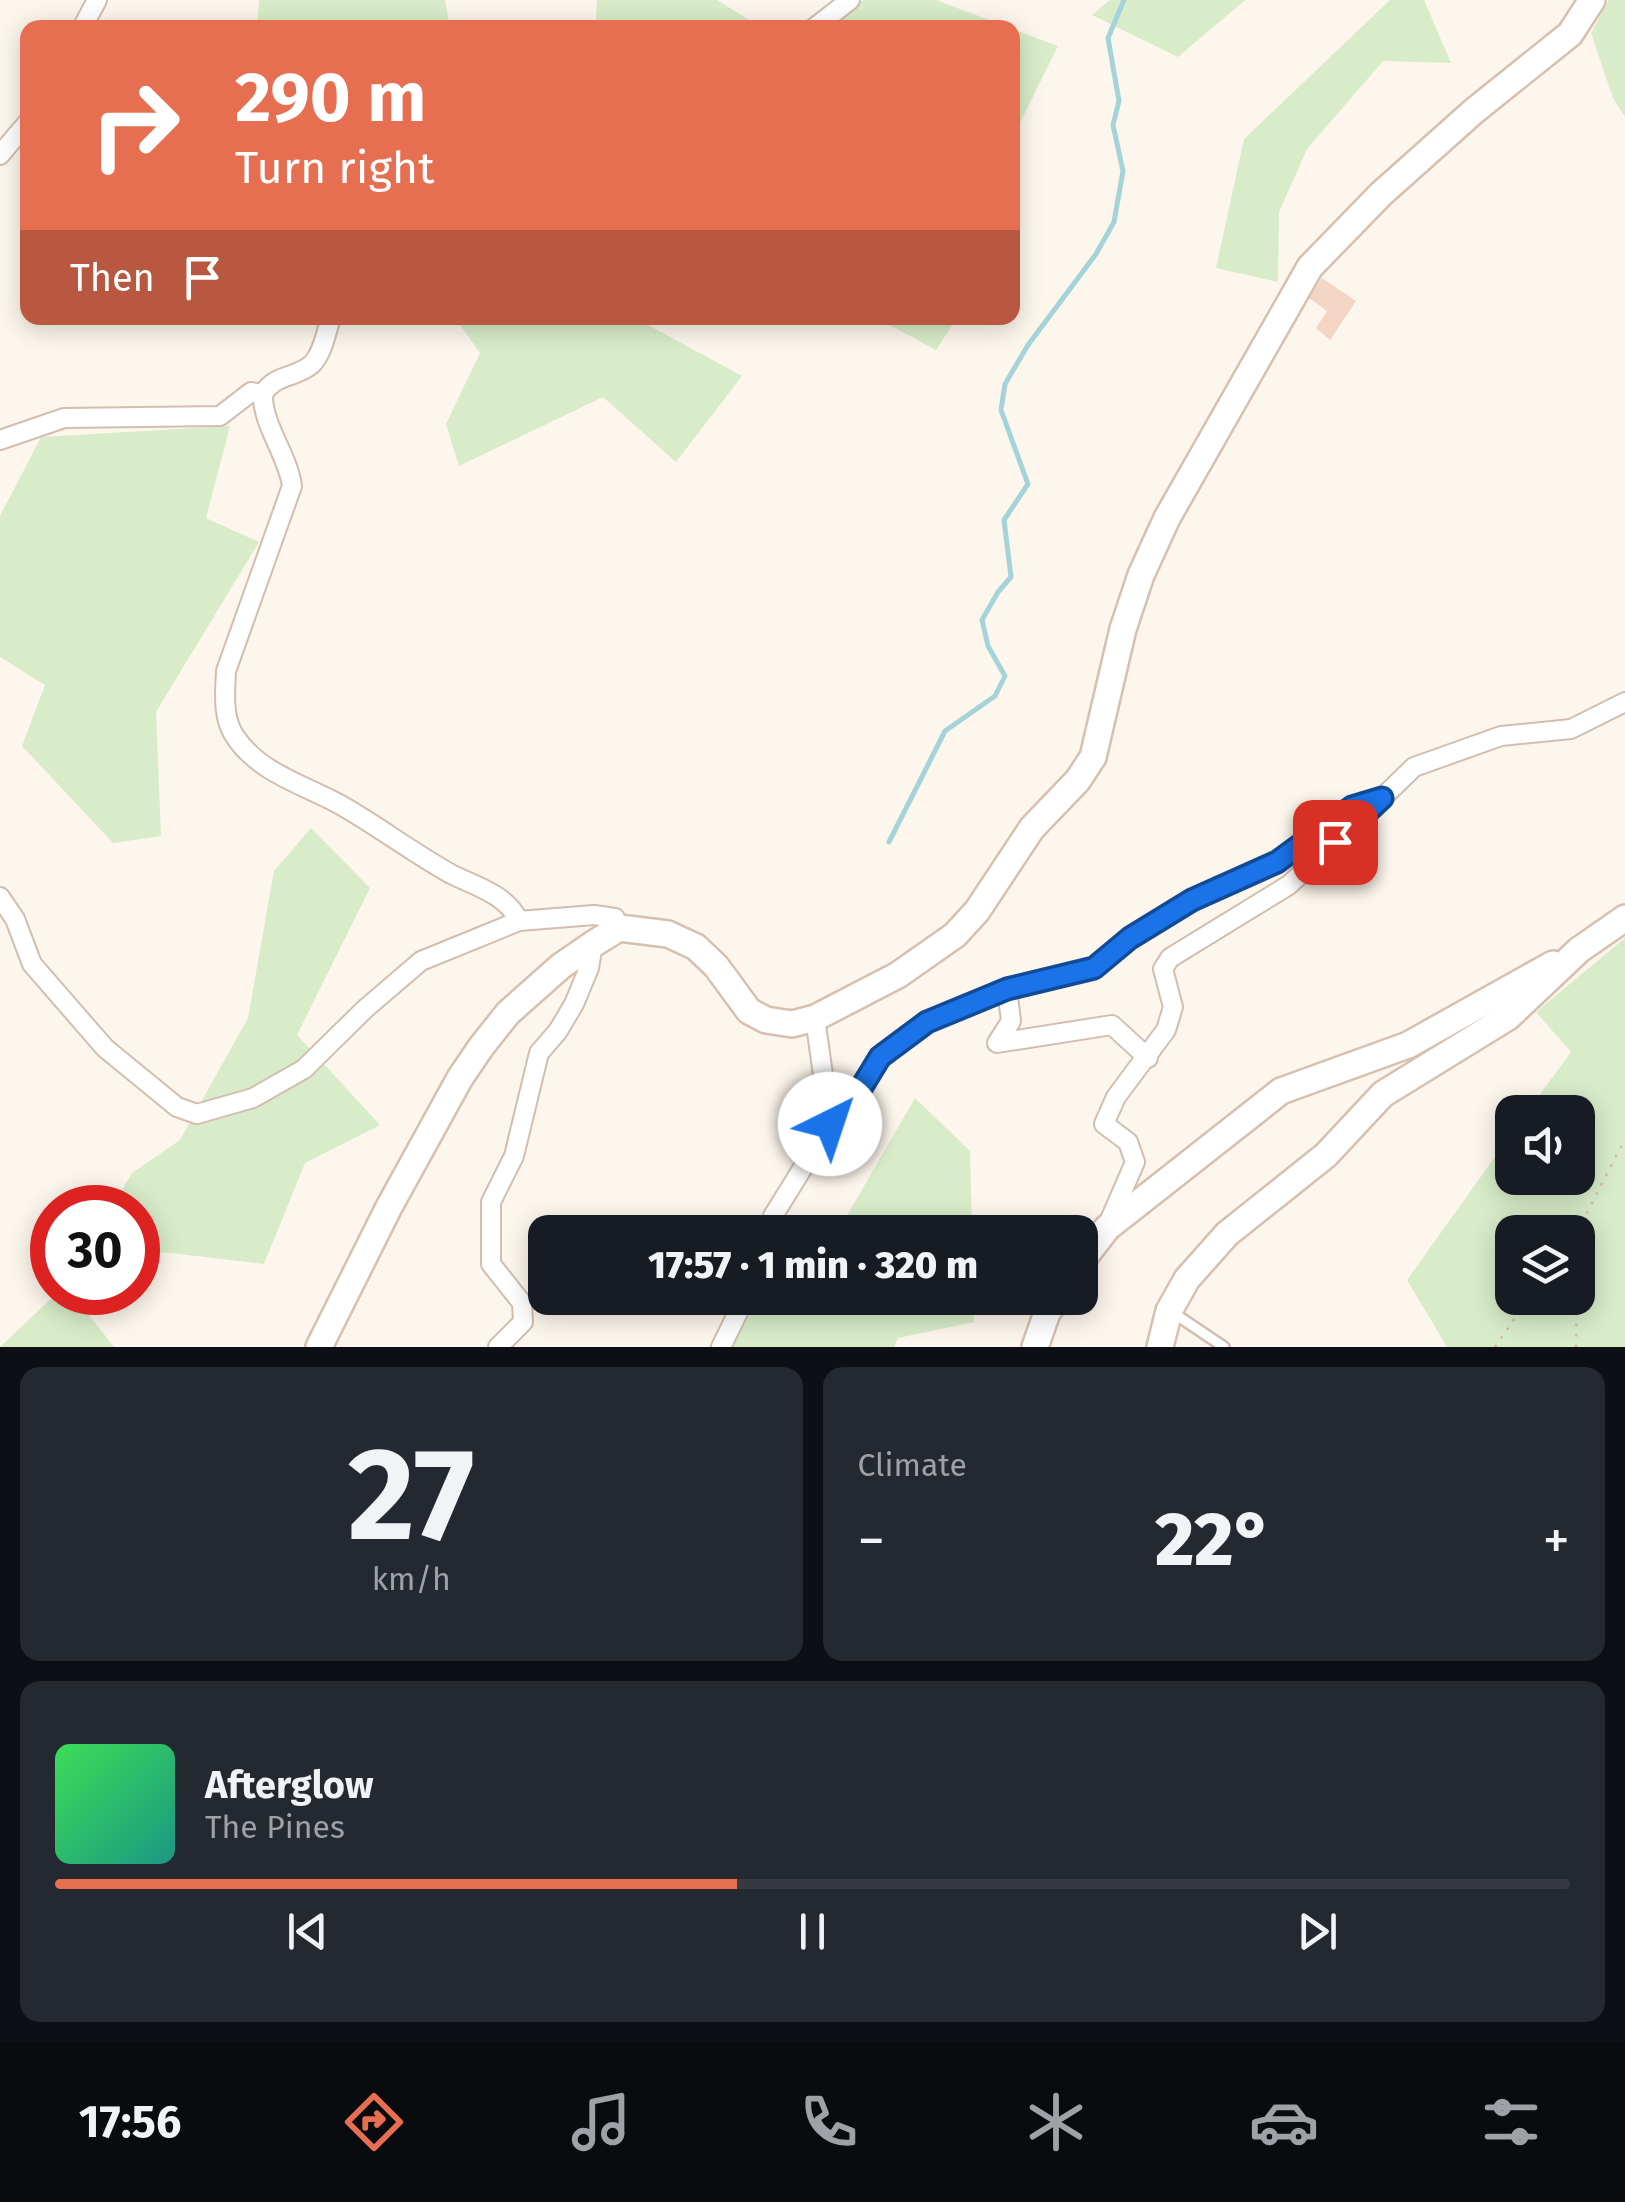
<!DOCTYPE html>
<html lang="en">
<head>
<meta charset="utf-8">
<style>
	body { margin:0; font-family:"Fira Sans",sans-serif; background:#242831; color:#f1f3f6; height:100vh; display:flex; flex-direction:column; font-size:38px; white-space:nowrap }
	* { box-sizing:border-box; margin:0 }
	p { font-size:32px; color:#9ea1a6 }
	.icon { flex:none; width:55px; height:55px; fill:none; stroke:currentColor; stroke-width:2; stroke-linecap:round; stroke-linejoin:round }
	.map { position:relative; height:1347px; overflow:hidden }
	.side { display:flex; flex-direction:column; gap:20px; padding:20px; background:#0d0f14; flex:1 }
	.side>* { flex:none }
	.hud { position:absolute; left:20px; top:20px; width:1000px; height:305px; border-radius:20px; box-shadow:0 5px 25px #0003; background:#e76f51; color:#fff; overflow:hidden }
	.fabs { position:absolute; left:1495px; top:1095px; display:grid; gap:20px }
	.fabs a { display:grid; place-items:center; width:100px; height:100px; border-radius:20px; background:#171b24; box-shadow:0 5px 25px #0003; font-size:50px }
	.speed { position:absolute; left:30px; top:1185px; display:flex; gap:20px; font-size:50px; font-weight:700; text-align:center }
	.speed>* { display:grid; place-content:center; width:130px; height:130px; border-radius:50%; background:#171b24; box-shadow:0 5px 25px #0003; line-height:1 }
	.speed .limit { border:15px solid #d22; background:#fff; color:#111 }
	.pin { position:absolute; display:grid; place-items:center; width:85px; height:85px; color:#fff; margin:-42px; border-radius:20px; box-shadow:0 5px 15px #0006 }
	.me { position:absolute; width:110px; margin:-55px; rotate:41deg; stroke-linejoin:round; filter:drop-shadow(0 0 8px #0008) }
	.turn { display:flex; align-items:center; gap:35px; height:210px; padding:0 50px; font-size:45px }
	.turn .icon { width:130px; height:130px; stroke-width:2.5 }
	.turn b { display:block; font-size:70px; line-height:85px }
	.then { display:flex; align-items:center; height:95px; padding:0 50px; background:#0003; gap:20px; font-size:38px }
	.big { font-size:75px; font-weight:800; line-height:1.1 }
	.side .tile { flex:1; display:flex; flex-direction:column; justify-content:center; gap:15px; min-width:0; padding:0 35px; border-radius:20px; background:#242831 }
	.side .dial { align-items:center; gap:0 }
	.dial b { font-size:130px; line-height:1 }
	.song { display:flex; align-items:center; gap:30px }
	.cover { width:120px; height:120px; border-radius:15px; background:linear-gradient(135deg,hsl(130 70% 55%),hsl(170 70% 35%)) }
	.played { height:10px; border-radius:5px; background:linear-gradient(90deg,#e76f51 45%,#363941 45%) }
	.keys { display:flex; justify-content:space-around; direction:ltr }
	.heat { display:flex; justify-content:space-between; align-items:center; font-size:55px; direction:ltr }
	.side .tiles { flex:1; display:grid; gap:20px; grid-template-columns:1fr 1fr }
	.tile:last-child { grid-column:span 2 }
	.trip { position:absolute; left:528px; top:1215px; width:570px; height:100px; border-radius:20px; background:#171b24; box-shadow:0 5px 25px #0003; font-weight:800; line-height:100px; text-align:center }
	.menu { display:flex; height:160px; justify-content:space-around; align-items:center; background:#090b0e; color:#9ea1a6 }
	.menu .icon { width:70px; height:70px }
	.menu .on { color:#e76f51 }
	.menu b { font-size:45px; color:#f1f3f6 }
	.map>svg:first-child { display:block }
</style>
</head>
<body>
<div class="map">
<svg width="1625" height="1347" viewBox="0 0 1625 1347">
	<rect width="100%" height="100%" fill="#fdf6ec"/>
	<!-- green -->
	<g fill="#d8ecc9" fill-rule="evenodd">
		<path d="M 259,0 L 445,0 L 450,27 L 257,27 Z"/>
		<path d="M 597,0 L 717,0 L 761,27 L 611,27 L 596,19 Z"/>
		<path d="M 864,0 L 936,0 L 1008,27 L 804,28 Z"/>
		<path d="M 1110,0 L 1245,0 L 1178,57 L 1092,15 Z"/>
		<path d="M 1390,0 L 1424,0 L 1451,63 L 1383,61 L 1307,149 L 1279,212 L 1278,282 L 1216,268 L 1244,139 Z"/>
		<path d="M 1609,0 L 1625,0 L 1625,117 L 1613,98 L 1591,33 Z"/>
		<path d="M 1013,29 L 1058,46 L 1013,137 Z"/>
		<path d="M 455,318 L 635,318 L 742,376 L 676,462 L 603,397 L 459,466 L 446,424 L 480,353 Z"/>
		<path d="M 877,318 L 957,318 L 936,350 Z"/>
		<path d="M 230,426 L 206,518 L 259,542 L 156,712 L 161,836 L 113,843 L 22,746 L 45,685 L 0,657 L 0,516 L 41,437 Z"/>
		<path d="M 311,828 L 370,888 L 297,1035 L 380,1125 L 305,1163 L 264,1264 L 162,1252 L 138,1272 L 138,1208 L 111,1208 L 132,1173 L 180,1140 L 248,1018 L 274,871 Z"/>
		<path d="M 1625,938 L 1625,1347 L 1447,1347 L 1407,1280 L 1512,1133 L 1512,1178 L 1578,1178 L 1578,1112 L 1527,1112 L 1571,1052 L 1536,1012 ZM 1512,1232 L 1578,1232 L 1578,1298 L 1512,1298 Z"/>
		<path d="M 915,1098 L 970,1151 L 972,1232 L 708,1232 L 707,1227 L 841,1226 Z"/>
		<path d="M 57,1293 L 114,1293 L 88,1314 L 114,1347 L 0,1347 Z"/>
		<path d="M 721,1298 L 973,1298 L 974,1322 L 898,1338 L 894,1347 L 731,1347 Z"/>
	</g>
	<g fill="none" stroke-linecap="round" stroke-linejoin="round">
		<!-- stream -->
		<path stroke="#a5d3da" stroke-width="5" d="M 889,842 L 945,731 L 995,696 L 1005,676 L 988,646 L 982,620 L 998,592 L 1011,577 L 1004,520 L 1028,484 L 1001,410 L 1005,384 L 1028,345 L 1096,254 L 1114,222 L 1123,171 L 1113,125 L 1119,101 L 1108,38 L 1124,0"/>
	</g>
	<!-- building -->
	<path fill="#f3d5c3" d="M 1322,278 L 1356,301 L 1330,340 L 1316,328 L 1327,311 L 1309,298 Z"/>
	<g fill="none" stroke-linecap="round" stroke-linejoin="round">
		<defs>
			<path id="lane" d="M 1172,1312 L 1224,1347"/>
			<g id="street">
				<path d="M 82,28 L 97,0"/>
				<path d="M 814,28 L 850,0"/>
				<path d="M 0,155 L 28,122"/>
				<path d="M 331,318 C 326,332 323,353 312,364 C 297,378 274,374 263,394 C 262,425 288,455 292,486 L 226,671 C 225,693 222,719 236,738 C 260,773 304,785 339,804 C 378,826 413,853 451,874 C 477,887 506,894 519,921 L 594,915 L 615,918 L 619,928"/>
				<path d="M 0,440 L 64,418 L 220,416 L 251,392 L 263,394"/>
				<path d="M 0,897 L 15,919 L 32,964 L 105,1048 L 177,1107 L 197,1114 L 253,1098 L 304,1069 L 365,1009 L 421,961 L 519,921"/>
				<path d="M 1007,989 L 1011,1021 L 997,1043 L 1112,1025 L 1148,1058"/>
				<path d="M 830,1124 L 844,1116 L 880,1057 L 927,1022 L 1007,989 L 1094,967 L 1130,938 L 1192,900 L 1277,862 L 1352,807 L 1382,798 L 1414,767 L 1501,736 L 1571,729 L 1625,702"/>
				<path d="M 1109,1222 L 1135,1162 L 1128,1142 L 1104,1124 L 1116,1097 L 1166,1030 L 1173,1007 L 1163,969 L 1170,958 L 1289,885 L 1379,801"/>
				<path d="M 767,1232 L 773,1216 L 830,1124 L 815,1018"/>
				<path d="M 498,1347 L 523,1322 L 522,1303 L 491,1264 L 491,1202 L 514,1156 L 539,1053 L 558,1031 L 574,1004 L 589,968 L 593,944"/>
				<path d="M 721,1347 L 745,1298"/>
			</g>
			<g id="secondary">
				<path d="M 1080,1263 L 1107,1228 L 1281,1091 L 1408,1045 L 1553,964"/>
				<path d="M 319,1347 L 389,1207 L 460,1078 L 481,1047 L 508,1013 L 561,966 L 593,944 L 619,928 L 668,934 L 696,947 L 716,966 L 749,1011 L 766,1020 L 792,1024 L 815,1018 L 898,975 L 955,935 L 977,911 L 1032,828 L 1078,780 L 1093,757 L 1123,629 L 1141,575 L 1167,518 L 1310,267 L 1381,194 L 1474,111 L 1570,34 L 1592,0"/>
				<path d="M 1035,1347 L 1047,1313 L 1057,1298"/>
				<path d="M 1160,1347 L 1169,1311 L 1187,1279 L 1227,1234 L 1326,1155 L 1383,1094 L 1508,1017 L 1579,950 L 1625,918"/>
			</g>
		</defs>
		<!-- lane casing -->
		<use href="#lane" stroke="#d1beb0" stroke-width="14"/>
		<!-- street casing -->
		<use href="#street" stroke="#d1beb0" stroke-width="22"/>
		<!-- secondary casing -->
		<use href="#secondary" stroke="#d6c0b0" stroke-width="30"/>
		<!-- path -->
		<g stroke="#d9b8a5" stroke-width="2.5" stroke-dasharray="2.5 8" stroke-linecap="butt">
			<path d="M 1577,1232 L 1625,1139"/>
			<path d="M 1495,1347 L 1529,1298"/>
			<path d="M 1576,1347 L 1577,1298"/>
		</g>
		<!-- lane -->
		<use href="#lane" stroke="#fff" stroke-width="9"/>
		<!-- street -->
		<use href="#street" stroke="#fff" stroke-width="18"/>
		<!-- secondary -->
		<use href="#secondary" stroke="#fff" stroke-width="25"/>
	</g>
	<g fill="none" stroke-linecap="round" stroke-linejoin="round">
		<defs>
			<path id="route" d="M 830,1124 L 844,1116 L 880,1057 L 927,1022 L 1007,989 L 1094,968 L 1130,938 L 1192,900 L 1277,862 L 1352,807 L 1382,798 L 1335,842"/>
		</defs>
		<!-- route casing -->
		<use href="#route" stroke="#114b97" stroke-width="25"/>
		<!-- route -->
		<use href="#route" stroke="#1a73e8" stroke-width="18"/>
	</g>
</svg>
<div class="fabs">
<a><svg class="icon" aria-label="sound" viewBox="0 0 24 24"><path d="M4 9h4l5-4v14l-5-4H4zM17 9q2 3 0 6"/></svg></a>
<a><svg class="icon" aria-label="layers" viewBox="0 0 24 24"><path d="M12 4l9 5-9 5-9-5zM3 14l9 5 9-5"/></svg></a>
</div>
<div class="speed"><div class="limit">30</div></div>
<div class="pin" style="left:1335px;top:842px;background:#d93025"><svg class="icon" aria-label="arrive" viewBox="0 0 24 24"><path d="M6 21V4h12l-3 4 3 4H6"/></svg></div>
<svg class="me" style="left:830px;top:1124px" viewBox="-20 -20 40 40"><circle r="19" fill="#fff"/><path d="M0-13L10 11 0 6-10 11z" fill="#1a73e8"/></svg>
<div class="trip">17:57 · 1 min · 320 m</div>
<div class="hud">
<div class="turn"><svg class="icon" aria-label="right" viewBox="0 0 24 24"><path d="M7 20v-9h11M14 6l5 5-5 5"/></svg><div><b>290 m</b>Turn right</div></div>
<div class="then">Then<svg class="icon" aria-label="arrive" viewBox="0 0 24 24"><path d="M6 21V4h12l-3 4 3 4H6"/></svg></div>
</div>
</div>
<section class="side">
<div class="tiles">
<div class="tile dial"><b>27</b><p>km/h</p></div>
<div class="tile"><p>Climate</p>
<div class="heat"><a>−</a><b class="big">22°</b><a>+</a></div>
</div>
<div class="tile">
<div class="song"><i class="cover"></i><div><b>Afterglow</b><p>The Pines</p></div></div>
<div class="played"></div>
<div class="keys"><svg class="icon" aria-label="previous" viewBox="0 0 24 24"><path d="M18 5L8 12l10 7zM5 5v14"/></svg><svg class="icon" aria-label="pause" viewBox="0 0 24 24"><path d="M8 5v14M16 5v14"/></svg><svg class="icon" aria-label="next" viewBox="0 0 24 24"><path d="M6 5l10 7-10 7zM19 5v14"/></svg></div>
</div>
</div>
</section>
<nav class="menu">
<b>17:56</b>
<svg class="icon on" aria-label="directions" viewBox="0 0 24 24"><path d="M12 3l9 9-9 9-9-9zM9 14v-3h6M13 9l2 2-2 2"/></svg>
<svg class="icon" aria-label="music" viewBox="0 0 24 24"><path d="M9 18V5l10-2v13"/><circle cx="6" cy="18" r="3"/><circle cx="16" cy="16" r="3"/></svg>
<svg class="icon" aria-label="phone" viewBox="0 0 24 24"><path d="M5 4h4l2 5-3 2q2 4 5 5l2-3 5 2v4C11 20 4 13 5 4z"/></svg>
<svg class="icon" aria-label="climate" viewBox="0 0 24 24"><path d="M12 3v18M4 7l16 10M4 17L20 7"/></svg>
<svg class="icon" aria-label="car" viewBox="0 0 24 24"><path d="M5 17H2v-5l4-1 3-4h7l3 4 3 1v5h-3M9 17h6M6 11h13"/><circle cx="7" cy="17" r="2"/><circle cx="17" cy="17" r="2"/></svg>
<svg class="icon" aria-label="filters" viewBox="0 0 24 24"><path d="M4 7h16M4 17h16"/><circle cx="9" cy="7" r="2"/><circle cx="15" cy="17" r="2"/></svg>
</nav>
</body>
</html>
